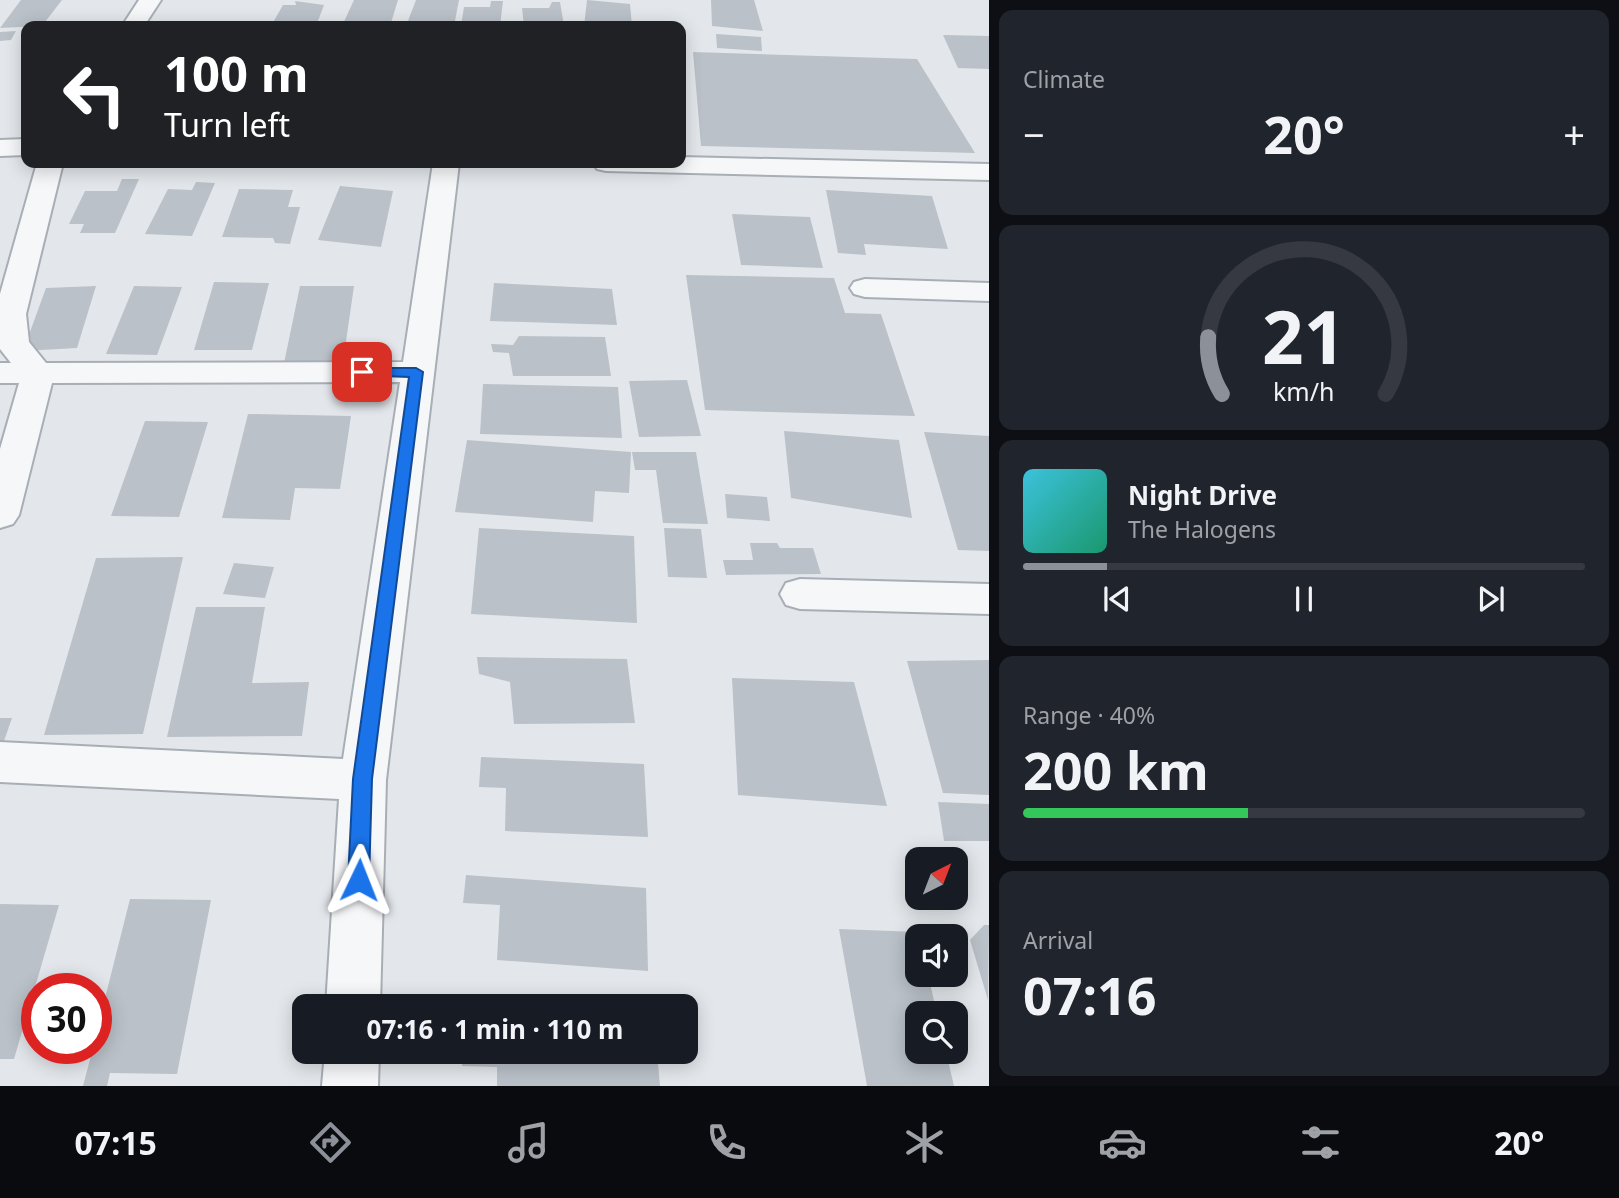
<!DOCTYPE html>
<html lang="en">
<head>
<meta charset="utf-8">
<style>
	body { margin:0; font-family:"Noto Sans",sans-serif; background:#20242c; color:#f1f3f6; height:100vh; display:flex; flex-direction:column; font-size:26px; white-space:nowrap }
	* { box-sizing:border-box; margin:0 }
	p { font-size:23px; color:#9ea1a6 }
	.icon { flex:none; width:38px; height:38px; fill:none; stroke:currentColor; stroke-width:2; stroke-linecap:round; stroke-linejoin:round }
	.map { position:relative; flex:1; overflow:hidden }
	.details { display:flex; flex-direction:column; gap:10px; padding:10px; background:#0d0f14; width:630px }
	.details>* { flex:none }
	.banner { position:absolute; left:21px; top:21px; width:665px; height:147px; border-radius:14px; box-shadow:0 4px 18px #0003; background:#202124; color:#fff; overflow:hidden }
	.needle { width:46px; rotate:42deg }
	.controls { position:absolute; left:905px; top:847px; display:grid; gap:14px }
	.controls a { display:grid; place-items:center; width:63px; height:63px; border-radius:14px; background:#171b24; box-shadow:0 4px 18px #0003; font-size:35px }
	.speed { position:absolute; left:21px; top:973px; display:flex; gap:14px; font-size:35px; font-weight:700; text-align:center }
	.speed>* { display:grid; place-content:center; width:91px; height:91px; border-radius:50%; background:#171b24; box-shadow:0 4px 18px #0003; line-height:1 }
	.speed .limit { border:10px solid #d22; background:#fff; color:#111 }
	.pin { position:absolute; display:grid; place-items:center; width:60px; height:60px; color:#fff; margin:-30px; border-radius:14px; box-shadow:0 4px 10px #0006 }
	.me { position:absolute; width:77px; margin:-38px; rotate:2deg; stroke-linejoin:round; filter:drop-shadow(0 0 5px #0008) }
	.turn { display:flex; align-items:center; gap:24px; height:147px; padding:0 28px; font-size:32px }
	.turn .icon { width:91px; height:91px; stroke-width:2.5 }
	.turn b { display:block; font-size:49px; line-height:60px }
	.big { font-size:52px; font-weight:700; line-height:1.1 }
	.details .tile { flex:1; display:flex; flex-direction:column; justify-content:center; gap:10px; min-width:0; padding:0 24px; border-radius:14px; background:#20242c }
	.details .dial { align-items:center; gap:0 }
	.dial svg { height:182px; overflow:visible; fill:none; stroke:#363941; stroke-width:7; stroke-linecap:round; text-anchor:middle }
	.dial text { fill:#f1f3f6; stroke:none }
	.song { display:flex; align-items:center; gap:21px }
	.cover { width:84px; height:84px; border-radius:10px; background:linear-gradient(135deg,hsl(190 70% 55%),hsl(160 70% 35%)) }
	.played { height:7px; border-radius:4px; background:linear-gradient(90deg,#8c9099 15%,#363941 15%) }
	.keys { display:flex; justify-content:space-around; direction:ltr }
	.heat { display:flex; justify-content:space-between; align-items:center; font-size:38px; direction:ltr }
	.charge { height:10px; border-radius:5px; background:linear-gradient(90deg,#34c759 40%,#363941 0) }
	.trip { position:absolute; left:292px; top:994px; width:406px; height:70px; border-radius:14px; background:#171b24; box-shadow:0 4px 18px #0003; font-weight:700; line-height:70px; text-align:center }
	.tab-bar { display:flex; height:112px; justify-content:space-around; align-items:center; background:#090b0e; color:#9ea1a6 }
	.tab-bar .icon { width:49px; height:49px }
	.tab-bar .selected { color:#8c9099 }
	.tab-bar b { font-size:32px; color:#f1f3f6 }
	main { display:flex; flex:1; min-height:0 }
	.map>svg:first-child { display:block }
</style>
</head>
<body>
<main>
<div class="map">
<svg width="989" height="1086" viewBox="0 0 989 1086">
	<rect width="100%" height="100%" fill="#e3e7eb"/>
	<!-- building -->
	<g fill="#bac1c8">
		<path d="M 21,0 L 62,0 L 42,26 L 0,28 Z"/>
		<path d="M 354,0 L 398,0 L 390,26 L 342,26 Z"/>
		<path d="M 416,0 L 459,0 L 454,26 L 406,26 Z"/>
		<path d="M 587,0 L 630,4 L 632,26 L 584,26 Z"/>
		<path d="M 711,0 L 754,0 L 763,31 L 712,26 Z"/>
		<path d="M 295,1 L 324,5 L 316,26 L 271,26 L 283,5 L 296,5 Z"/>
		<path d="M 491,1 L 503,1 L 500,26 L 461,26 L 464,7 L 490,7 Z"/>
		<path d="M 552,2 L 560,2 L 564,26 L 524,26 L 522,8 L 549,8 Z"/>
		<path d="M 16,31 L 11,40 L 0,41 L 0,32 Z"/>
		<path d="M 716,34 L 761,37 L 762,51 L 717,48 Z"/>
		<path d="M 943,35 L 989,36 L 989,69 L 958,68 Z"/>
		<path d="M 693,52 L 917,59 L 975,153 L 701,146 Z"/>
		<path d="M 122,179 L 139,179 L 115,233 L 80,233 L 84,224 L 69,224 L 85,191 L 117,191 Z"/>
		<path d="M 196,182 L 215,183 L 192,236 L 145,234 L 168,189 L 192,190 Z"/>
		<path d="M 340,186 L 393,191 L 381,247 L 318,240 Z"/>
		<path d="M 239,189 L 293,190 L 288,207 L 300,207 L 290,244 L 275,243 L 273,238 L 222,237 Z"/>
		<path d="M 826,190 L 932,196 L 948,249 L 864,244 L 866,255 L 838,253 Z"/>
		<path d="M 732,214 L 810,217 L 823,268 L 741,265 Z"/>
		<path d="M 686,275 L 834,278 L 845,313 L 881,314 L 915,416 L 705,410 Z"/>
		<path d="M 214,282 L 269,283 L 252,350 L 194,350 Z"/>
		<path d="M 494,283 L 612,289 L 617,325 L 490,321 Z"/>
		<path d="M 96,286 L 77,348 L 23,351 L 46,288 Z"/>
		<path d="M 134,286 L 182,287 L 157,355 L 106,354 Z"/>
		<path d="M 300,286 L 354,286 L 342,369 L 283,368 Z"/>
		<path d="M 519,336 L 605,337 L 611,376 L 513,376 L 509,353 L 493,352 L 491,344 L 513,345 Z"/>
		<path d="M 687,380 L 701,436 L 639,437 L 629,381 Z"/>
		<path d="M 483,384 L 618,387 L 622,438 L 480,434 Z"/>
		<path d="M 248,414 L 351,416 L 340,489 L 295,488 L 290,520 L 222,518 Z"/>
		<path d="M 145,421 L 208,422 L 179,517 L 111,516 Z"/>
		<path d="M 784,431 L 899,440 L 912,518 L 791,498 Z"/>
		<path d="M 924,432 L 989,436 L 989,551 L 958,550 Z"/>
		<path d="M 467,440 L 631,452 L 629,493 L 595,491 L 593,522 L 455,512 Z"/>
		<path d="M 632,452 L 696,452 L 708,524 L 663,523 L 656,470 L 635,470 Z"/>
		<path d="M 725,494 L 767,497 L 770,521 L 727,518 Z"/>
		<path d="M 479,528 L 634,536 L 637,623 L 471,614 Z"/>
		<path d="M 664,528 L 701,529 L 707,578 L 668,577 Z"/>
		<path d="M 750,543 L 777,543 L 780,548 L 813,548 L 821,574 L 726,575 L 723,560 L 753,560 Z"/>
		<path d="M 183,557 L 143,734 L 44,735 L 96,558 Z"/>
		<path d="M 234,563 L 274,567 L 265,598 L 223,594 Z"/>
		<path d="M 196,607 L 265,607 L 252,683 L 309,682 L 302,736 L 167,737 Z"/>
		<path d="M 477,657 L 627,659 L 635,723 L 514,724 L 510,682 L 479,674 Z"/>
		<path d="M 989,660 L 989,795 L 943,793 L 907,661 Z"/>
		<path d="M 732,678 L 854,682 L 887,806 L 738,795 Z"/>
		<path d="M 0,718 L 12,718 L 4,741 L 0,741 Z"/>
		<path d="M 481,757 L 644,764 L 648,837 L 505,831 L 506,788 L 479,787 Z"/>
		<path d="M 938,802 L 989,804 L 989,841 L 944,841 Z"/>
		<path d="M 466,875 L 646,888 L 648,971 L 497,960 L 500,905 L 463,903 Z"/>
		<path d="M 130,899 L 211,900 L 177,1074 L 110,1073 L 107,1086 L 83,1086 L 93,1048 L 96,1048 L 96,1034 Z"/>
		<path d="M 0,904 L 59,905 L 14,1059 L 0,1059 Z"/>
		<path d="M 984,925 L 989,925 L 988,1000 L 970,940 Z"/>
		<path d="M 839,929 L 918,932 L 917,975 L 928,975 L 937,1013 L 917,1013 L 917,1052 L 946,1052 L 954,1086 L 867,1086 Z"/>
		<path d="M 462,1052 L 657,1052 L 660,1086 L 497,1086 L 497,1067 L 462,1066 Z"/>
	</g>
	<g fill="none" stroke-linecap="round" stroke-linejoin="round">
		<defs>
			<g id="street">
				<path d="M 139,0 L 161,0 L 144,26 L 122,26 Z"/>
				<path d="M 26,139 L 26,155 L 0,156 L 0,140 Z"/>
				<path d="M 681,157 L 989,164 L 989,180 L 606,171 L 597,169 L 593,163 L 681,163 Z"/>
				<path d="M 37,163 L 63,163 L 26,314 L 29,342 L 46,363 L 403,362 L 433,163 L 459,163 L 386,780 L 380,1006 L 326,1006 L 339,799 L 0,782 L 0,742 L 343,759 L 400,382 L 52,383 L 19,515 L 13,524 L 0,528 L 0,449 L 19,383 L 0,383 L 0,363 L 11,363 L 0,349 L 0,294 Z"/>
				<path d="M 865,279 L 989,283 L 989,301 L 865,297 L 854,294 L 850,288 L 854,282 Z"/>
				<path d="M 800,579 L 989,584 L 989,614 L 800,609 L 786,605 L 780,594 L 786,583 Z"/>
				<path d="M 325,1052 L 379,1052 L 378,1086 L 322,1086 Z"/>
			</g>
		</defs>
		<!-- street casing -->
		<use href="#street" stroke="#a8aeb5" stroke-width="4"/>
		<!-- street -->
		<use href="#street" fill="#f6f7f9" fill-rule="evenodd"/>
	</g>
	<!-- route -->
	<path fill="#1a73e8" stroke="#114b97" stroke-width="2" d="M 362,368 L 416,368 L 423,372 L 372,779 L 369,880 L 366,887 L 359,890 L 351,887 L 348,880 L 353,779 L 409,377 L 357,375 L 357,369 Z"/>
</svg>
<div class="controls">
<a><svg class="needle" viewBox="-14 -14 28 28"><path d="M0-13l5 13h-10z" fill="#e53935"/><path d="M0 13l5-13h-10z" fill="#9ea1a6"/></svg></a>
<a><svg class="icon" aria-label="sound" viewBox="0 0 24 24"><path d="M4 9h4l5-4v14l-5-4H4zM17 9q2 3 0 6"/></svg></a>
<a><svg class="icon" aria-label="search" viewBox="0 0 24 24"><circle cx="10" cy="10" r="6"/><path d="M15 15l6 6"/></svg></a>
</div>
<div class="speed"><div class="limit">30</div></div>
<div class="pin" style="left:362px;top:372px;background:#d93025"><svg class="icon" aria-label="arrive" viewBox="0 0 24 24"><path d="M6 21V4h12l-3 4 3 4H6"/></svg></div>
<svg class="me" style="left:359px;top:880px" viewBox="-20 -20 40 40"><path d="M0-17L14 15 0 8-14 15z" fill="#1a73e8" stroke="#fff" stroke-width="4"/></svg>
<div class="trip">07:16 · 1 min · 110 m</div>
<div class="banner">
<div class="turn"><svg class="icon" aria-label="left" viewBox="0 0 24 24"><path d="M17 20v-9H6M10 6l-5 5 5 5"/></svg><div><b>100 m</b>Turn left</div></div>
</div>
</div>
<section class="details">
<div class="tile"><p>Climate</p>
<div class="heat"><a>−</a><b class="big">20°</b><a>+</a></div>
</div>
<div class="tile dial"><svg viewBox="0 0 100 80">
<path d="M14 69A42 42 0 1 1 86 69"/>
<path d="M14 69A42 42 0 0 1 8 44" stroke="#8c9099"/>
<text x="50" y="56" font-size="32" font-weight="700">21</text>
<text x="50" y="72" font-size="11">km/h</text>
</svg></div>
<div class="tile">
<div class="song"><i class="cover"></i><div><b>Night Drive</b><p>The Halogens</p></div></div>
<div class="played"></div>
<div class="keys"><svg class="icon" aria-label="previous" viewBox="0 0 24 24"><path d="M18 5L8 12l10 7zM5 5v14"/></svg><svg class="icon" aria-label="pause" viewBox="0 0 24 24"><path d="M8 5v14M16 5v14"/></svg><svg class="icon" aria-label="next" viewBox="0 0 24 24"><path d="M6 5l10 7-10 7zM19 5v14"/></svg></div>
</div>
<div class="tile"><p>Range · 40%</p><b class="big">200 km</b><div class="charge"></div></div>
<div class="tile"><p>Arrival</p><b class="big">07:16</b></div>
</section>
</main>
<nav class="tab-bar">
<b>07:15</b>
<svg class="icon selected" aria-label="directions" viewBox="0 0 24 24"><path d="M12 3l9 9-9 9-9-9zM9 14v-3h6M13 9l2 2-2 2"/></svg>
<svg class="icon" aria-label="music" viewBox="0 0 24 24"><path d="M9 18V5l10-2v13"/><circle cx="6" cy="18" r="3"/><circle cx="16" cy="16" r="3"/></svg>
<svg class="icon" aria-label="phone" viewBox="0 0 24 24"><path d="M5 4h4l2 5-3 2q2 4 5 5l2-3 5 2v4C11 20 4 13 5 4z"/></svg>
<svg class="icon" aria-label="climate" viewBox="0 0 24 24"><path d="M12 3v18M4 7l16 10M4 17L20 7"/></svg>
<svg class="icon" aria-label="car" viewBox="0 0 24 24"><path d="M5 17H2v-5l4-1 3-4h7l3 4 3 1v5h-3M9 17h6M6 11h13"/><circle cx="7" cy="17" r="2"/><circle cx="17" cy="17" r="2"/></svg>
<svg class="icon" aria-label="filters" viewBox="0 0 24 24"><path d="M4 7h16M4 17h16"/><circle cx="9" cy="7" r="2"/><circle cx="15" cy="17" r="2"/></svg>
<b>20°</b>
</nav>
</body>
</html>
